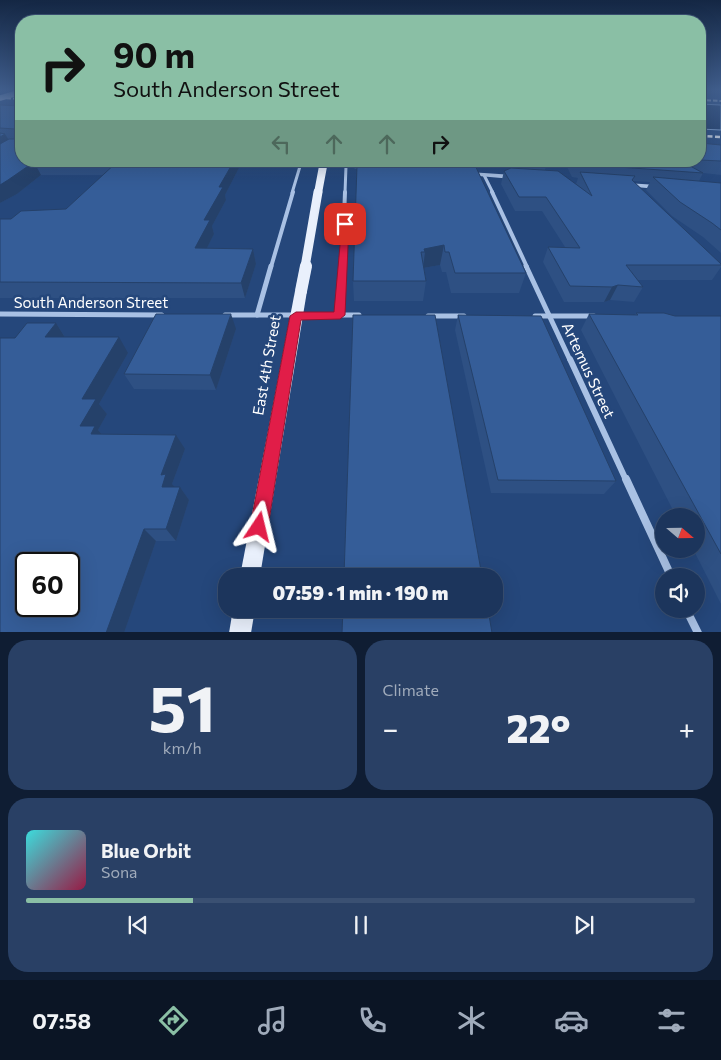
<!DOCTYPE html>
<html lang="en">
<head>
<meta charset="utf-8">
<style>
	body { margin:0; font-family:Commissioner,sans-serif; background:#294065; color:#f1f3f6; height:100vh; display:flex; flex-direction:column; font-size:19px; white-space:nowrap }
	* { box-sizing:border-box; margin:0 }
	p { font-size:16px; color:#a0abbb }
	.icon { flex:none; width:28px; height:28px; fill:none; stroke:currentColor; stroke-width:2; stroke-linecap:round; stroke-linejoin:round }
	.map { position:relative; height:632px; overflow:hidden }
	.drawer { display:flex; flex-direction:column; gap:8px; padding:8px; background:#0f1d33; flex:1 }
	.drawer>* { flex:none }
	.banner { position:absolute; left:15px; top:15px; width:691px; height:152px; border-radius:20px; box-shadow:0 5px 20px #0002,0 0 0 1px #3a5072; background:#8abfa5; color:#111; overflow:hidden }
	.needle { width:32px; rotate:110deg }
	.buttons { position:absolute; left:655px; top:508px; display:grid; gap:10px }
	.buttons a { display:grid; place-items:center; width:50px; height:50px; border-radius:50%; background:#1c355c; box-shadow:0 5px 20px #0002,0 0 0 1px #3a5072; font-size:25px }
	.speed { position:absolute; left:15px; top:552px; display:flex; gap:10px; font-size:25px; font-weight:700; text-align:center }
	.speed>* { display:grid; place-content:center; width:65px; height:65px; border-radius:50%; background:#1c355c; box-shadow:0 5px 20px #0002,0 0 0 1px #3a5072; line-height:1 }
	.speed .limit { border:2px solid #111; border-radius:8px; background:#fff; color:#111 }
	.pin { position:absolute; display:grid; place-items:center; width:42px; height:42px; color:#fff; margin:-21px; border-radius:10px; box-shadow:0 2px 8px #0006 }
	.me { position:absolute; width:55px; margin:-28px; rotate:10deg; stroke-linejoin:round; filter:drop-shadow(0 0 4px #0008) }
	.turn { display:flex; align-items:center; gap:18px; height:105px; padding:0 15px; font-size:22px }
	.turn .icon { width:65px; height:65px; stroke-width:2.5 }
	.turn b { display:block; font-size:35px; line-height:42px }
	.lanes { display:flex; align-items:center; height:48px; padding:0 15px; background:#0003; justify-content:center; gap:25px; direction:ltr }
	.lanes .off { opacity:.35 }
	.big { font-size:38px; font-weight:800; line-height:1.1 }
	.drawer .card { flex:1; display:flex; flex-direction:column; justify-content:center; gap:8px; min-width:0; padding:0 18px; border-radius:20px; background:#294065 }
	.drawer .dial { align-items:center; gap:0 }
	.dial b { font-size:65px; line-height:1 }
	.song { display:flex; align-items:center; gap:15px }
	.cover { width:60px; height:60px; border-radius:8px; background:linear-gradient(135deg,hsl(180 70% 55%),hsl(340 70% 35%)) }
	.played { height:5px; border-radius:2px; background:linear-gradient(90deg,#8abfa5 25%,#3a5072 25%) }
	.keys { display:flex; justify-content:space-around; direction:ltr }
	.heat { display:flex; justify-content:space-between; align-items:center; font-size:28px; direction:ltr }
	.drawer .tiles { flex:1; display:grid; gap:8px; grid-template-columns:1fr 1fr }
	.card:last-child { grid-column:span 2 }
	.trip { position:absolute; left:218px; top:568px; width:285px; height:50px; border-radius:20px; background:#1c355c; box-shadow:0 5px 20px #0002,0 0 0 1px #3a5072; font-weight:800; line-height:50px; text-align:center }
	.tab-bar { display:flex; height:80px; justify-content:space-around; align-items:center; background:#0b1525; color:#a0abbb }
	.tab-bar .icon { width:35px; height:35px }
	.tab-bar .on { color:#8abfa5 }
	.tab-bar b { font-size:22px; color:#f1f3f6 }
	.map>svg:first-child { display:block }
</style>
</head>
<body>
<div class="map">
<svg width="721" height="633" viewBox="0 0 721 633">
	<rect width="100%" height="100%" fill="#25477b"/>
	<!-- water -->
	<path fill="#19335c" stroke="#9dbce5" d="M 700,104 L 721,105 L 721,130 L 700,129 Z"/>
	<g fill="none" stroke-linecap="round" stroke-linejoin="round">
		<!-- minor-far4 -->
		<g stroke="#a9c1e4" stroke-width="3">
			<path d="M 484,175 L 493,193"/>
			<path d="M 292,193 L 301,163"/>
			<path d="M 345,193 L 346,166"/>
		</g>
		<!-- minor-far3 -->
		<g stroke="#a9c1e4" stroke-width="4">
			<path d="M 492,192 L 527,267"/>
			<path d="M 271,267 L 293,192"/>
			<path d="M 342,267 L 345,192"/>
		</g>
		<!-- minor-far2 -->
		<g stroke="#a9c1e4" stroke-width="5">
			<path d="M 526,266 L 570,360"/>
			<path d="M 0,314 L 162,315"/>
			<path d="M 225,315 L 359,315"/>
			<path d="M 257,315 L 271,266"/>
			<path d="M 340,315 L 342,266"/>
			<path d="M 428,316 L 464,316"/>
			<path d="M 535,316 L 594,316"/>
		</g>
		<!-- minor-far1 -->
		<path stroke="#a9c1e4" stroke-width="6" d="M 570,359 L 626,480"/>
		<!-- minor -->
		<g stroke="#a9c1e4" stroke-width="8">
			<path d="M 626,479 L 671,576"/>
			<path d="M 686,609 L 698,633"/>
		</g>
		<!-- tertiary -->
		<g fill="#a9c1e4" fill-rule="evenodd">
			<path d="M 275,161 L 305,161 L 369,165 L 372,167 L 369,169 L 277,163 Z"/>
			<path d="M 469,172 L 513,175 L 516,177 L 513,179 L 467,175 L 467,173 Z"/>
			<path d="M 626,183 L 658,185 L 661,187 L 658,189 L 624,186 L 623,185 Z"/>
		</g>
		<!-- primary -->
		<g fill="#e9f0fc" fill-rule="evenodd">
			<path d="M 301,287 L 307,291 L 260,576 L 240,576 L 295,291 Z"/>
			<path d="M 233,609 L 255,609 L 251,633 L 229,633 Z"/>
		</g>
		<!-- rail-far1 -->
		<g stroke="#fff" stroke-width="2" stroke-dasharray="4.5 2" stroke-linecap="butt">
			<path d="M 0,98 L 21,99"/>
			<path d="M 700,100 L 721,101"/>
		</g>
		<!-- rail -->
		<path stroke="#fff" stroke-width="2.5" stroke-dasharray="5 2.5" stroke-linecap="butt" d="M 700,136 L 721,137"/>
		<!-- primary-bridge-far3 -->
		<path stroke="#e9f0fc" stroke-width="5.5" d="M 0,98 L 21,92"/>
		<!-- primary-bridge-far2 -->
		<path stroke="#e9f0fc" stroke-width="8" d="M 318,193 L 324,161"/>
		<!-- primary-bridge-far1 -->
		<path stroke="#e9f0fc" stroke-width="9" d="M 305,267 L 318,192"/>
		<!-- primary-bridge -->
		<path stroke="#e9f0fc" stroke-width="12" d="M 301,291 L 306,266"/>
	</g>
	<!-- wall -->
	<g fill="#2e5083">
		<path d="M 0,105 L 21,106 L 21,161 L 239,161 L 240,166 L 225,195 L 226,200 L 212,226 L 214,234 L 207,248 L 253,249 L 256,264 L 245,298 L 0,298 L 0,219 L 11,219 L 66,209 L 103,175 L 41,175 L 17,194 L 0,203 Z"/>
		<path d="M 700,143 L 721,145 L 721,175 L 703,173 L 699,181 L 721,183 L 721,253 L 703,237 L 672,216 L 646,190 L 650,182 L 633,181 L 721,264 L 721,267 L 712,280 L 637,280 L 643,287 L 634,302 L 610,300 L 604,302 L 564,302 L 543,262 L 548,247 L 565,247 L 542,211 L 515,211 L 501,184 L 504,171 L 510,168 L 475,165 L 526,273 L 519,293 L 451,293 L 446,272 L 442,272 L 440,265 L 424,268 L 426,281 L 423,301 L 354,301 L 353,281 L 457,166 L 394,161 L 545,161 L 547,163 L 545,170 L 576,184 L 578,178 L 572,177 L 564,161 L 700,161 Z"/>
		<path d="M 636,313 L 675,316 L 721,316 L 721,604 L 693,549 L 696,549 L 696,516 L 676,516 L 581,330 L 589,314 L 635,315 Z"/>
		<path d="M 458,315 L 616,481 L 604,494 L 491,493 L 455,330 Z"/>
		<path d="M 56,323 L 65,337 L 128,353 L 99,404 L 107,414 L 98,430 L 101,434 L 185,449 L 172,484 L 175,487 L 180,487 L 189,500 L 176,541 L 156,541 L 124,633 L 15,338 Z"/>
		<path d="M 236,329 L 216,390 L 134,389 L 124,374 Z"/>
	</g>
	<!-- shaded-wall -->
	<g fill="#25416a">
		<path d="M 21,133 L 21,145 L 16,135 Z"/>
		<path d="M 5,134 L 12,145 L 0,153 L 0,137 Z"/>
		<path d="M 234,161 L 239,161 L 240,166 L 225,195 L 226,200 L 212,226 L 214,234 L 200,262 L 195,248 L 204,220 L 219,187 Z"/>
		<path d="M 34,162 L 41,175 L 17,194 L 0,203 L 0,185 Z"/>
		<path d="M 444,245 L 440,265 L 423,268 L 425,252 L 424,249 Z"/>
		<path d="M 253,249 L 256,264 L 245,298 L 241,283 Z"/>
		<path d="M 618,285 L 610,300 L 604,302 L 612,287 Z"/>
		<path d="M 231,314 L 236,329 L 216,390 L 210,375 Z"/>
		<path d="M 56,323 L 66,339 L 45,337 Z"/>
		<path d="M 119,337 L 128,353 L 99,404 L 107,414 L 98,430 L 107,441 L 94,438 L 80,426 L 82,399 Z"/>
		<path d="M 176,435 L 185,449 L 172,484 L 176,488 L 162,487 L 161,475 Z"/>
		<path d="M 180,487 L 189,500 L 176,541 L 166,529 Z"/>
		<path d="M 144,529 L 156,541 L 124,633 L 106,633 Z"/>
	</g>
	<!-- building -->
	<g fill="#355d98" stroke="#25416a" fill-rule="evenodd">
		<path d="M 0,105 L 21,106 L 21,133 L 16,135 L 18,132 L 15,129 L 0,128 Z"/>
		<path d="M 0,133 L 5,134 L 0,137 Z"/>
		<path d="M 9,139 L 21,139 L 21,161 L 234,161 L 219,187 L 223,187 L 204,220 L 210,220 L 195,248 L 253,249 L 241,283 L 0,282 L 0,219 L 11,219 L 21,211 L 66,209 L 117,162 L 34,162 L 8,180 L 0,185 L 0,144 Z"/>
		<path d="M 700,143 L 721,145 L 721,161 L 700,160 Z"/>
		<path d="M 459,161 L 473,161 L 526,273 L 455,273 L 449,252 L 445,252 L 444,245 L 424,249 L 425,252 L 421,252 L 426,281 L 353,281 L 357,166 L 459,166 Z"/>
		<path d="M 526,161 L 545,161 L 547,163 Z"/>
		<path d="M 575,161 L 681,161 L 703,173 L 576,164 Z"/>
		<path d="M 511,168 L 558,171 L 592,196 L 580,172 L 635,176 L 632,180 L 721,264 L 721,265 L 626,265 L 643,287 L 618,285 L 612,287 L 570,286 L 548,247 L 580,248 L 546,197 L 519,197 L 504,171 Z"/>
		<path d="M 653,177 L 721,183 L 721,230 L 712,223 L 680,202 Z"/>
		<path d="M 636,313 L 664,313 L 675,316 L 721,316 L 721,554 L 589,314 L 638,315 Z"/>
		<path d="M 156,314 L 231,314 L 210,375 L 124,374 Z"/>
		<path d="M 353,315 L 435,315 L 482,576 L 344,576 Z"/>
		<path d="M 458,315 L 541,316 L 616,481 L 498,480 Z"/>
		<path d="M 27,323 L 56,323 L 45,337 L 119,337 L 82,399 L 96,399 L 80,426 L 95,426 L 91,434 L 176,435 L 161,475 L 166,474 L 162,487 L 180,487 L 166,529 L 144,529 L 106,633 L 0,633 L 0,338 L 15,338 ZM 26,564 L 69,564 L 69,606 L 26,606 Z"/>
		<path d="M 343,609 L 488,609 L 492,633 L 342,633 Z"/>
	</g>
	<!-- sky -->
	<linearGradient id="sky" x2="0" y2="1"><stop stop-color="#142744"/><stop offset="0.5" stop-color="#405e8d"/><stop offset="1" stop-color="#405e8d" stop-opacity="0"/></linearGradient>
	<rect width="721" height="179" fill="url(#sky)"/>
	<!-- route -->
	<path fill="#e11d48" stroke="#92132f" d="M 342,223 L 349,224 L 345,315 L 340,319 L 301,320 L 268,527 L 265,533 L 259,536 L 253,533 L 250,527 L 290,316 L 296,312 L 334,312 Z"/>
	<g text-anchor="middle" dominant-baseline="central" stroke-width="5" stroke-linejoin="round" paint-order="stroke">
		<!-- street labels -->
		<g font-size="15" fill="#fff" stroke="#25477b">
			<text x="91" y="302">South Anderson Street</text>
			<text transform="translate(266 365) rotate(-80)">East 4th Street</text>
			<text transform="translate(589 370) rotate(65)">Artemus Street</text>
		</g>
	</g>
</svg>
<div class="buttons">
<a><svg class="needle" viewBox="-14 -14 28 28"><path d="M0-13l5 13h-10z" fill="#e53935"/><path d="M0 13l5-13h-10z" fill="#a0abbb"/></svg></a>
<a><svg class="icon" aria-label="sound" viewBox="0 0 24 24"><path d="M4 9h4l5-4v14l-5-4H4zM17 9q2 3 0 6"/></svg></a>
</div>
<div class="speed"><div class="limit">60</div></div>
<div class="pin" style="left:345px;top:224px;background:#d93025"><svg class="icon" aria-label="arrive" viewBox="0 0 24 24"><path d="M6 21V4h12l-3 4 3 4H6"/></svg></div>
<svg class="me" style="left:259px;top:527px" viewBox="-20 -20 40 40"><path d="M0-17L14 15 0 8-14 15z" fill="#e11d48" stroke="#fff" stroke-width="4"/></svg>
<div class="trip">07:59 · 1 min · 190 m</div>
<div class="banner">
<div class="turn"><svg class="icon" aria-label="right" viewBox="0 0 24 24"><path d="M7 20v-9h11M14 6l5 5-5 5"/></svg><div><b>90 m</b>South Anderson Street</div></div>
<div class="lanes"><svg class="icon off" aria-label="left" viewBox="0 0 24 24"><path d="M17 20v-9H6M10 6l-5 5 5 5"/></svg><svg class="icon off" aria-label="ahead" viewBox="0 0 24 24"><path d="M12 20V5M6 11l6-6 6 6"/></svg><svg class="icon off" aria-label="ahead" viewBox="0 0 24 24"><path d="M12 20V5M6 11l6-6 6 6"/></svg><svg class="icon" aria-label="right" viewBox="0 0 24 24"><path d="M7 20v-9h11M14 6l5 5-5 5"/></svg></div>
</div>
</div>
<section class="drawer">
<div class="tiles">
<div class="card dial"><b>51</b><p>km/h</p></div>
<div class="card"><p>Climate</p>
<div class="heat"><a>−</a><b class="big">22°</b><a>+</a></div>
</div>
<div class="card">
<div class="song"><i class="cover"></i><div><b>Blue Orbit</b><p>Sona</p></div></div>
<div class="played"></div>
<div class="keys"><svg class="icon" aria-label="previous" viewBox="0 0 24 24"><path d="M18 5L8 12l10 7zM5 5v14"/></svg><svg class="icon" aria-label="pause" viewBox="0 0 24 24"><path d="M8 5v14M16 5v14"/></svg><svg class="icon" aria-label="next" viewBox="0 0 24 24"><path d="M6 5l10 7-10 7zM19 5v14"/></svg></div>
</div>
</div>
</section>
<nav class="tab-bar">
<b>07:58</b>
<svg class="icon on" aria-label="directions" viewBox="0 0 24 24"><path d="M12 3l9 9-9 9-9-9zM9 14v-3h6M13 9l2 2-2 2"/></svg>
<svg class="icon" aria-label="music" viewBox="0 0 24 24"><path d="M9 18V5l10-2v13"/><circle cx="6" cy="18" r="3"/><circle cx="16" cy="16" r="3"/></svg>
<svg class="icon" aria-label="phone" viewBox="0 0 24 24"><path d="M5 4h4l2 5-3 2q2 4 5 5l2-3 5 2v4C11 20 4 13 5 4z"/></svg>
<svg class="icon" aria-label="climate" viewBox="0 0 24 24"><path d="M12 3v18M4 7l16 10M4 17L20 7"/></svg>
<svg class="icon" aria-label="car" viewBox="0 0 24 24"><path d="M5 17H2v-5l4-1 3-4h7l3 4 3 1v5h-3M9 17h6M6 11h13"/><circle cx="7" cy="17" r="2"/><circle cx="17" cy="17" r="2"/></svg>
<svg class="icon" aria-label="filters" viewBox="0 0 24 24"><path d="M4 7h16M4 17h16"/><circle cx="9" cy="7" r="2"/><circle cx="15" cy="17" r="2"/></svg>
</nav>
</body>
</html>
